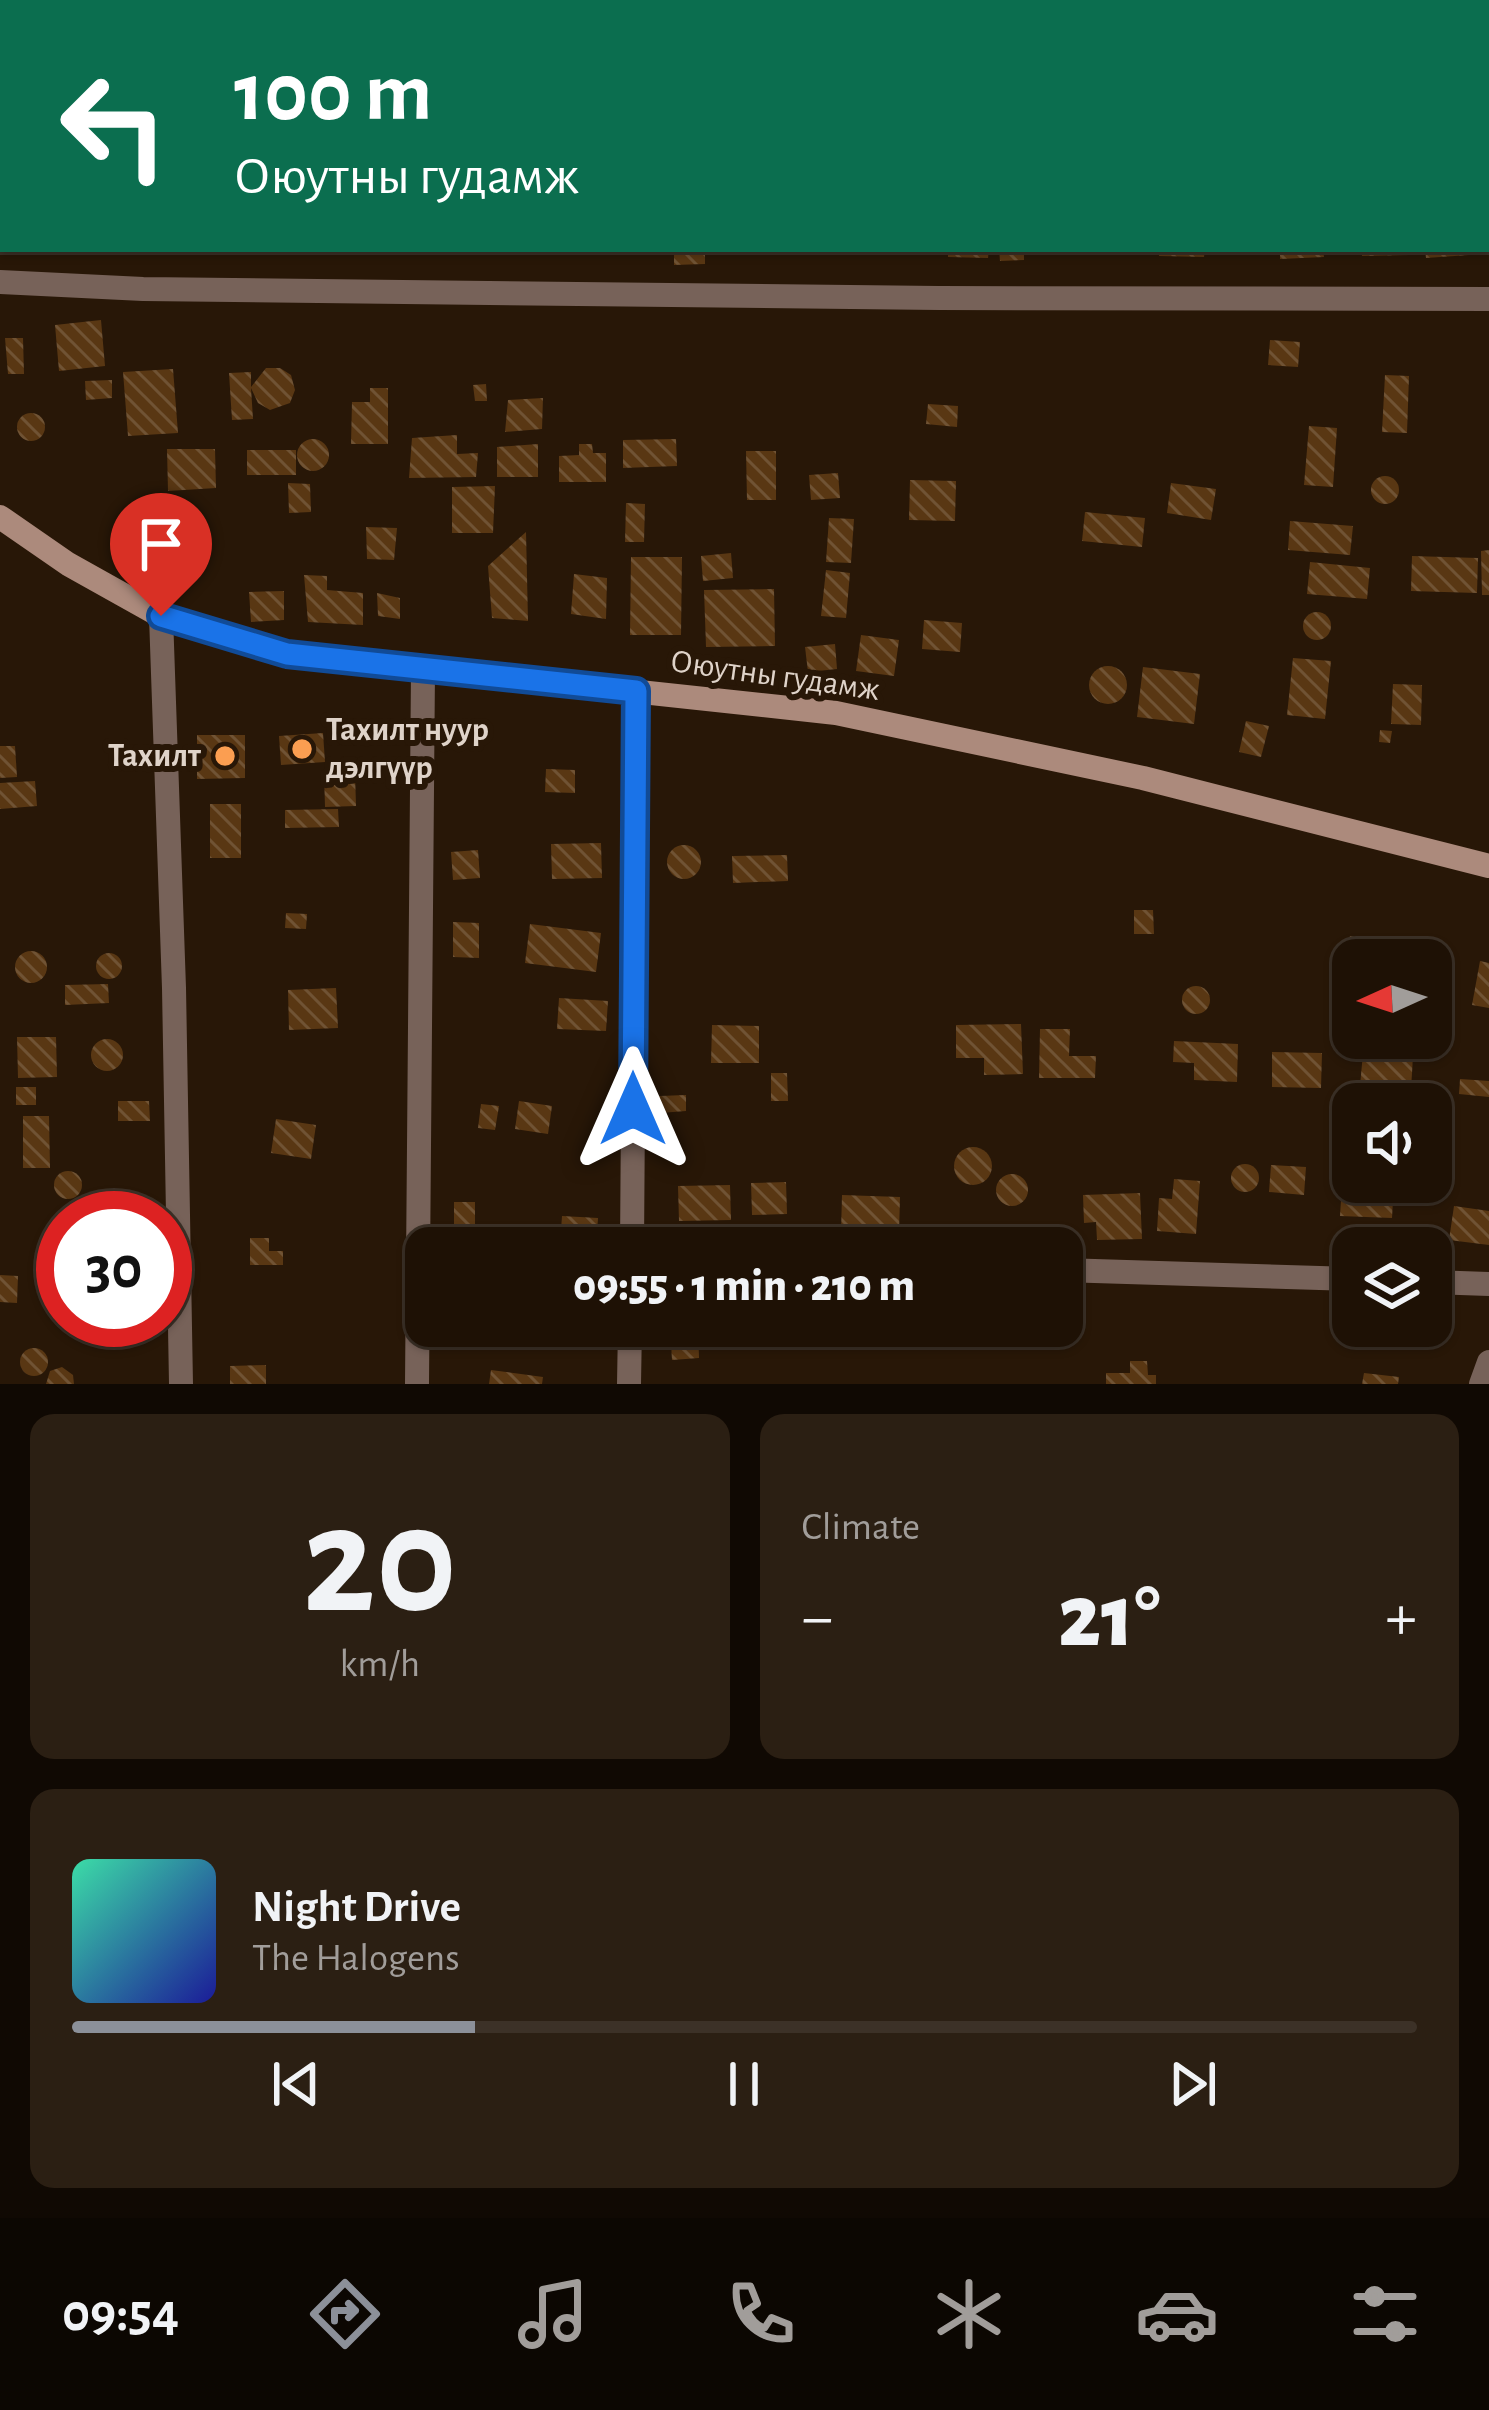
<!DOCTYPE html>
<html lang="en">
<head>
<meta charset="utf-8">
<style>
	body { margin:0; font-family:"Alegreya Sans",sans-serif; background:#2b1f13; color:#f1f3f6; height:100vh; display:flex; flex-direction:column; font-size:45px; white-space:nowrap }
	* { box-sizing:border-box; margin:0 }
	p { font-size:39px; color:#a19d9a }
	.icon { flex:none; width:66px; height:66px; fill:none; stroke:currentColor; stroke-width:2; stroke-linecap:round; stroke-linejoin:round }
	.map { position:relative; height:1384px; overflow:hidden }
	.panel { display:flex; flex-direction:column; gap:30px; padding:30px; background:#100903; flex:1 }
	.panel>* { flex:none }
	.top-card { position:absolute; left:0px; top:0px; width:1491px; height:252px; box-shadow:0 3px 9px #0004,0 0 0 3px #3c3127; background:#0b6e4f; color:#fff; overflow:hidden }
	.needle { width:78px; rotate:267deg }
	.controls { position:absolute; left:1332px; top:939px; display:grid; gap:24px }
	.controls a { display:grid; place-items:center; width:120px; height:120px; border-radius:24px; background:#1e1105; box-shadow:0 3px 9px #0004,0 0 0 3px #3c3127; font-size:60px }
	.speed { position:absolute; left:36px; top:1191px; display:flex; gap:24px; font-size:60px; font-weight:700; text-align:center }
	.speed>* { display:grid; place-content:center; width:156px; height:156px; border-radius:50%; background:#1e1105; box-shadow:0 3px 9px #0004,0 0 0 3px #3c3127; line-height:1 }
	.speed .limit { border:18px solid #d22; background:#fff; color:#111 }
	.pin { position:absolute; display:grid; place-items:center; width:102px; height:102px; color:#fff; margin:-123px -51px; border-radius:50% 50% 50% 0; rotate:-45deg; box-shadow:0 0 12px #0007 }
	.pin .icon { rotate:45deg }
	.me { position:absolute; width:132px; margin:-66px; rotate:0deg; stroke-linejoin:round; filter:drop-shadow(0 0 9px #0008) }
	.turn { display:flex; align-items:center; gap:42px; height:252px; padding:0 36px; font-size:54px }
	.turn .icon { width:156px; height:156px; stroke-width:2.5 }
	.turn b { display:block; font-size:84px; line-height:102px }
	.big { font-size:90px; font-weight:800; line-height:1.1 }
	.panel .card { flex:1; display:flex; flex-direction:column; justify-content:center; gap:18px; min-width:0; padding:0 42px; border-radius:24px; background:#2b1f13 }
	.panel .dial { align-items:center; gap:0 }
	.dial b { font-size:156px; line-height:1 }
	.song { display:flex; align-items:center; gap:36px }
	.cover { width:144px; height:144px; border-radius:18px; background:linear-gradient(135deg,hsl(160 70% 55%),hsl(240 70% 35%)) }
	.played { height:12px; border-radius:6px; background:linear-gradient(90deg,#8c9099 30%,#3c3127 30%) }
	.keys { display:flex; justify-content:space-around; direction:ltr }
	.heat { display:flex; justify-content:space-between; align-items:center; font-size:66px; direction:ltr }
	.panel .tiles { flex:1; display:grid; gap:30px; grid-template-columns:1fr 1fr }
	.card:last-child { grid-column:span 2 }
	.trip { position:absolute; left:405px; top:1227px; width:678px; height:120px; border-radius:24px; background:#1e1105; box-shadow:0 3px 9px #0004,0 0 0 3px #3c3127; font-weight:800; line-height:120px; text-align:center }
	.menu { display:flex; height:192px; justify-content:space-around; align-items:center; background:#0c0702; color:#a19d9a }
	.menu .icon { width:84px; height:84px }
	.menu .on { color:#8c9099 }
	.menu b { font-size:54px; color:#f1f3f6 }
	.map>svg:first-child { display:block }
</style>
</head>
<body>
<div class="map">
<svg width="1489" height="1384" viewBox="0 0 1489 1384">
	<defs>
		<pattern id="building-back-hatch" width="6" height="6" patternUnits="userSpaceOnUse" patternTransform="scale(3)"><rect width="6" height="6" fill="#593713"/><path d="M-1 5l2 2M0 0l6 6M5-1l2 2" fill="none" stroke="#705334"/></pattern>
	</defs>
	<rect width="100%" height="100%" fill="#281707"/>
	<!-- building -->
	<g fill="url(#building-back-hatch)">
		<path d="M 674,249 L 705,249 L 705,264 L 674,265 Z"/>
		<rect x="802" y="249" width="33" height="6"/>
		<path d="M 948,249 L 989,249 L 988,258 L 948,257 Z"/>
		<path d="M 999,249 L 1024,249 L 1024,260 L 1000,261 Z"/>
		<path d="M 1159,249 L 1205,249 L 1204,257 L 1159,256 Z"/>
		<path d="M 1280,249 L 1323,249 L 1324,257 L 1280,259 Z"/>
		<path d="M 1362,249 L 1409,249 L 1409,255 L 1362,256 Z"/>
		<path d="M 1425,249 L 1469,249 L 1469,255 L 1426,258 Z"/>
		<path d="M 101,320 L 105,366 L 59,371 L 55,325 Z"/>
		<path d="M 5,338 L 23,338 L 24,374 L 8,374 Z"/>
		<path d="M 1270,340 L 1300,342 L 1298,367 L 1268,365 Z"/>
		<path d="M 266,368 L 280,368 L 291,375 L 295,390 L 290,403 L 270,410 L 258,403 L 251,388 L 253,419 L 232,420 L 229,373 L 251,372 L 251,387 Z"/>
		<path d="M 173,369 L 178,433 L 128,436 L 123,372 Z"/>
		<path d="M 1385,375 L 1409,376 L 1407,433 L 1382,432 Z"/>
		<path d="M 112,380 L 112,398 L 86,400 L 85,381 Z"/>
		<path d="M 486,384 L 487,401 L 475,401 L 473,385 Z"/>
		<path d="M 370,388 L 388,388 L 388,444 L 351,444 L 352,402 L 370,402 Z"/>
		<path d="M 543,398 L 542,429 L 505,432 L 508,400 Z"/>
		<path d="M 928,404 L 958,406 L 957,427 L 926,424 Z"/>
		<circle cx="31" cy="427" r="14"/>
		<path d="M 1309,426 L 1337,428 L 1333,487 L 1304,485 Z"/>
		<path d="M 457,435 L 457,454 L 478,453 L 476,477 L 409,478 L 412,438 Z"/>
		<path d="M 676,439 L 677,466 L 623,468 L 623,440 Z"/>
		<circle cx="313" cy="455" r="16"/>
		<path d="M 538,444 L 538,477 L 497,477 L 497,447 Z"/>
		<path d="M 579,444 L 592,444 L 593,453 L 606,453 L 606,482 L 559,482 L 559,456 L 579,455 Z"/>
		<path d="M 167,449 L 215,449 L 216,488 L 168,491 Z"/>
		<rect x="247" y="450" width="49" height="25"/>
		<path d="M 746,451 L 776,451 L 776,500 L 747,500 Z"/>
		<path d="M 838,473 L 840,498 L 811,500 L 809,475 Z"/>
		<circle cx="1385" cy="490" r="14"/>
		<path d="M 910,480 L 956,481 L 955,521 L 909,520 Z"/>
		<path d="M 288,483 L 310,484 L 311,512 L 289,513 Z"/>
		<path d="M 1171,483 L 1216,489 L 1211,520 L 1167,513 Z"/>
		<path d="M 495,486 L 493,533 L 452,533 L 452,487 Z"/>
		<path d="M 626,503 L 645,504 L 644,542 L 625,542 Z"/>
		<path d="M 1085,512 L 1145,518 L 1142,547 L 1082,541 Z"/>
		<circle cx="171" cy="528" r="16"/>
		<path d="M 829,518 L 854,519 L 851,563 L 826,562 Z"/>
		<path d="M 1290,521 L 1353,526 L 1350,555 L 1288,550 Z"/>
		<path d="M 366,527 L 397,528 L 394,560 L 367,559 Z"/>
		<path d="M 526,532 L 528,621 L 492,618 L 488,566 Z"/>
		<path d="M 1489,550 L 1489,595 L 1482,595 L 1481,551 Z"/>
		<path d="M 731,553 L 733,578 L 703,581 L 701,556 Z"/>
		<path d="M 1412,556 L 1478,558 L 1477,593 L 1411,591 Z"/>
		<path d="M 631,557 L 682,557 L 681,635 L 630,635 Z"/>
		<path d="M 1310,562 L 1370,568 L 1367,599 L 1307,594 Z"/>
		<path d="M 826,570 L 850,573 L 846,618 L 821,616 Z"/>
		<path d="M 574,574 L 607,578 L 606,619 L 571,614 Z"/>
		<path d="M 304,575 L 327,576 L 327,590 L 363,593 L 363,625 L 308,622 Z"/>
		<path d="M 774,589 L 775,646 L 706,647 L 704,590 Z"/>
		<path d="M 284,591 L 284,620 L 251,622 L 249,592 Z"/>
		<path d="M 377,593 L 400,598 L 400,619 L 378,616 Z"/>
		<circle cx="1317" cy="626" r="14"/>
		<path d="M 924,620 L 962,623 L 960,652 L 922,649 Z"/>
		<path d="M 861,635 L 899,640 L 894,676 L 856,671 Z"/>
		<path d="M 835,644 L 837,669 L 808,672 L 805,647 Z"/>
		<path d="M 1293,658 L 1331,661 L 1325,719 L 1287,715 Z"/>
		<circle cx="1108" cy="685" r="19"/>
		<path d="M 1143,667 L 1200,674 L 1194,724 L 1137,717 Z"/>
		<path d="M 1393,684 L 1422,685 L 1421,725 L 1391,724 Z"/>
		<path d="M 1246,721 L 1269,726 L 1261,757 L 1239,752 Z"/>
		<path d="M 1380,730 L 1392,731 L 1390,743 L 1379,742 Z"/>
		<path d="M 323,733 L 325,762 L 281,765 L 279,736 Z"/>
		<path d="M 197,735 L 245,735 L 245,778 L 197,779 Z"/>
		<path d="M 0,746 L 15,746 L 17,777 L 0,778 Z"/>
		<path d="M 546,769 L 575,770 L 575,793 L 545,792 Z"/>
		<path d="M 355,774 L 356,806 L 325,807 L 324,775 Z"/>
		<path d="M 35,781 L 37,806 L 0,809 L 0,783 Z"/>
		<rect x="210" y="804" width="31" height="54"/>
		<path d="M 338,809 L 339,827 L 285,828 L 285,810 Z"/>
		<path d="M 601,843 L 602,878 L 552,879 L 551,844 Z"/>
		<circle cx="684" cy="862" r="17"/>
		<path d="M 478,850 L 480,878 L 453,880 L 451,852 Z"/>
		<path d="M 787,855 L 788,881 L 733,883 L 732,856 Z"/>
		<path d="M 1134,910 L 1153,910 L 1154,934 L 1134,934 Z"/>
		<path d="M 286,913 L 307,914 L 306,929 L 285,928 Z"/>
		<path d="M 453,922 L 479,923 L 479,958 L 453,957 Z"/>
		<path d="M 530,924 L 601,933 L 596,972 L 525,963 Z"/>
		<path d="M 1350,936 L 1378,942 L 1374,960 L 1353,960 L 1353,975 L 1342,972 Z"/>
		<circle cx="31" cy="967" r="16"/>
		<circle cx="109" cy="966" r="13"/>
		<path d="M 1480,961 L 1489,963 L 1489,1008 L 1472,1005 Z"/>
		<path d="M 108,984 L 109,1003 L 65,1005 L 65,985 Z"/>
		<circle cx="1196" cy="1000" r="14"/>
		<path d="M 336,988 L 338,1028 L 289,1030 L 288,990 Z"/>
		<path d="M 559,998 L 608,1001 L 606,1031 L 557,1029 Z"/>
		<path d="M 1021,1024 L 1023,1074 L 984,1075 L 984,1058 L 956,1058 L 956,1025 Z"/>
		<path d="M 712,1025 L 759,1026 L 759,1063 L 711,1063 Z"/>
		<path d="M 1040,1029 L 1070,1029 L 1069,1056 L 1096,1056 L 1095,1078 L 1039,1078 Z"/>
		<path d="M 17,1037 L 56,1037 L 57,1077 L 18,1078 Z"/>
		<circle cx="107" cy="1055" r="16"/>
		<path d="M 1174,1041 L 1238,1044 L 1237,1082 L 1194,1080 L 1194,1063 L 1173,1062 Z"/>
		<path d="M 1272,1052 L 1322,1053 L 1321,1088 L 1272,1087 Z"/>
		<path d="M 1363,1053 L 1413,1056 L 1411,1090 L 1360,1086 Z"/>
		<path d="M 771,1073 L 787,1073 L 788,1101 L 771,1101 Z"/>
		<path d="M 1460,1079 L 1489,1081 L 1489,1097 L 1459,1094 Z"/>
		<rect x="16" y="1087" width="20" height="18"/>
		<path d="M 686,1095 L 686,1111 L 660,1113 L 659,1096 Z"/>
		<path d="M 118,1101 L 149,1101 L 150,1121 L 118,1121 Z"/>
		<path d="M 519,1101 L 552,1106 L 548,1134 L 515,1129 Z"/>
		<path d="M 481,1104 L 499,1106 L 495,1130 L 478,1128 Z"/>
		<path d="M 23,1116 L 49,1116 L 50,1168 L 23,1168 Z"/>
		<path d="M 276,1119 L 316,1125 L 311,1159 L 271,1153 Z"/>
		<circle cx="973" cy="1166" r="19"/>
		<circle cx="1245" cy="1178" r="14"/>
		<path d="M 1271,1165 L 1306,1167 L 1304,1195 L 1269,1192 Z"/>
		<path d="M 1343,1169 L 1353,1170 L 1353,1182 L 1394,1182 L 1392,1218 L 1340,1216 Z"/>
		<circle cx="68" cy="1185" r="14"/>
		<circle cx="1012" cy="1190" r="16"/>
		<path d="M 1174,1179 L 1200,1181 L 1196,1234 L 1157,1231 L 1159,1198 L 1172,1199 Z"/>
		<path d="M 786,1182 L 787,1214 L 752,1215 L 751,1183 Z"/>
		<path d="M 730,1185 L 731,1220 L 679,1221 L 678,1186 Z"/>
		<path d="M 1140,1193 L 1142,1239 L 1097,1240 L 1096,1222 L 1084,1223 L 1083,1195 Z"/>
		<path d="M 842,1195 L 900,1197 L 899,1234 L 841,1232 Z"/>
		<rect x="454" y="1202" width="21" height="36"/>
		<path d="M 1454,1206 L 1489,1211 L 1489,1245 L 1449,1240 Z"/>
		<path d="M 562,1216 L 598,1218 L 596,1247 L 560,1245 Z"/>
		<path d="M 250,1238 L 269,1238 L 269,1251 L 283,1251 L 283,1265 L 250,1265 Z"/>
		<path d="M 0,1275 L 18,1276 L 17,1303 L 0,1302 Z"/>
		<path d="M 670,1326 L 698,1326 L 699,1358 L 672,1360 Z"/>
		<circle cx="34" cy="1362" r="14"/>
		<path d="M 1130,1361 L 1147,1361 L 1148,1375 L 1156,1375 L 1156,1384 L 1106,1384 L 1106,1373 L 1130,1373 Z"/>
		<path d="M 266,1365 L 266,1384 L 230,1384 L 230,1366 Z"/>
		<path d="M 62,1367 L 73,1375 L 74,1384 L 46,1384 L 50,1371 Z"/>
		<path d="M 491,1370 L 543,1377 L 542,1384 L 489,1384 Z"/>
		<path d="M 1364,1373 L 1399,1377 L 1398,1384 L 1362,1384 Z"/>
	</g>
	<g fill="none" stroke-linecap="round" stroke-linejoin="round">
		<!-- street -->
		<g stroke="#776259" stroke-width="24">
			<path d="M 0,282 L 143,289 L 939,298 L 1489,299"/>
			<path d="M 161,616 L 174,988 L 181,1384"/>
			<path d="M 632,1248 L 636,691"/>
			<path d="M 1062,1270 L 1353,1279"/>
			<path d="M 1431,1282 L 1489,1284"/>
			<path d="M 417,1384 L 423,670"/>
			<path d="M 629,1384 L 630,1326"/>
			<path d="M 1481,1384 L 1489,1362"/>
		</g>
		<!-- secondary -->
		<path stroke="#ac8a7c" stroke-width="24" d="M 0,517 L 68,564 L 161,616 L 287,654 L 836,713 L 1143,778 L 1489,866"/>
	</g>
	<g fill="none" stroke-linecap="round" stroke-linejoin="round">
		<defs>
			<path id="route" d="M 161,616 L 287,654 L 636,691 L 633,1109"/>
		</defs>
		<!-- route casing -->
		<use href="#route" stroke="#114b97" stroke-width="30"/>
		<!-- route -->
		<use href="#route" stroke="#1a73e8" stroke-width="21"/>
	</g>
	<!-- markers -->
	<g fill="#fb9e51" stroke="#281707" stroke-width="4.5">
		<circle cx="302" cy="749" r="12"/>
		<circle cx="225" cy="756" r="12"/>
	</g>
	<g text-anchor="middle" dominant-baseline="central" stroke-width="12" stroke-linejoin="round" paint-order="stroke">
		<!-- street labels -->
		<g font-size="33" fill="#dfd3c9" stroke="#281707">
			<text transform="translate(775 676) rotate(8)">Оюутны гудамж</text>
		</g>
		<!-- poi labels -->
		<g font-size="33" font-weight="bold" fill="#dfd3c9" stroke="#281707" text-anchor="start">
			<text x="326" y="730">Тахилт нуур<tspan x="326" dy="38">дэлгүүр</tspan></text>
			<text x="201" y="756" text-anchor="end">Тахилт</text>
		</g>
	</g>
</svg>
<div class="controls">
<a><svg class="needle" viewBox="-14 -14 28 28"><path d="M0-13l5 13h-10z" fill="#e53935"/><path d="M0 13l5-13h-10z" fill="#a19d9a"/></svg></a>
<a><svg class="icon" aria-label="sound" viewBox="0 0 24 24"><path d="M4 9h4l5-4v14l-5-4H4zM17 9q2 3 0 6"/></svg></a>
<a><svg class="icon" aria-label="layers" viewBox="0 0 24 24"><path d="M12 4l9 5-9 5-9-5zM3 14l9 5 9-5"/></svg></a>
</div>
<div class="speed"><div class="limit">30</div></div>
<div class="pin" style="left:161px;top:616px;background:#d93025"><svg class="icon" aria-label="arrive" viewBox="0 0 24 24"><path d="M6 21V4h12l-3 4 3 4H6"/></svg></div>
<svg class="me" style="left:633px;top:1109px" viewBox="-20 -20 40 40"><path d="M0-17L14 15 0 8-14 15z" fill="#1a73e8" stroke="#fff" stroke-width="4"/></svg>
<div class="trip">09:55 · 1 min · 210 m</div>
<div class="top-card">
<div class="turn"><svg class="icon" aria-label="left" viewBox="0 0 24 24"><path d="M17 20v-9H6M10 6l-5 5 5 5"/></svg><div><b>100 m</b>Оюутны гудамж</div></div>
</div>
</div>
<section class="panel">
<div class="tiles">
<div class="card dial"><b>20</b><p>km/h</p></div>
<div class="card"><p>Climate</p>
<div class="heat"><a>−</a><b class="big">21°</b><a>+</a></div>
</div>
<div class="card">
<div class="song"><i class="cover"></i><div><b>Night Drive</b><p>The Halogens</p></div></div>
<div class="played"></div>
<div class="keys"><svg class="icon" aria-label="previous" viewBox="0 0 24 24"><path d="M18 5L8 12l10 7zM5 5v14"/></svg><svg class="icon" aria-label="pause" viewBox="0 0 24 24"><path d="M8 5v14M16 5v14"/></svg><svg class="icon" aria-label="next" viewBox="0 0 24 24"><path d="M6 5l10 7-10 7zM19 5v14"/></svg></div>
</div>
</div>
</section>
<nav class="menu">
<b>09:54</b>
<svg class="icon on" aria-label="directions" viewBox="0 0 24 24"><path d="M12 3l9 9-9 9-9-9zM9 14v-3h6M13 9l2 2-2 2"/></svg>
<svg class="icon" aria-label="music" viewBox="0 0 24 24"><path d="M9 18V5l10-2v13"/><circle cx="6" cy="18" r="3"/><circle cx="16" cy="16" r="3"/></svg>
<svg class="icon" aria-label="phone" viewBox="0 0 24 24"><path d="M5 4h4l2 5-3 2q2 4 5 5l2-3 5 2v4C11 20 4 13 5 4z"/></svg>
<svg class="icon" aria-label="climate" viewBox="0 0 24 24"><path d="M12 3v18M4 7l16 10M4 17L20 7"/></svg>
<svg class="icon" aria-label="car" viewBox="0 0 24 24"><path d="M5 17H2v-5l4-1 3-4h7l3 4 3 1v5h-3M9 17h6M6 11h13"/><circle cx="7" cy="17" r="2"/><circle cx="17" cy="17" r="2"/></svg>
<svg class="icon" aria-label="filters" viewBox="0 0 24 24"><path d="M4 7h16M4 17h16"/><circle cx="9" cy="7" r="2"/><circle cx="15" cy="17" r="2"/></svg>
</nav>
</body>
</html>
